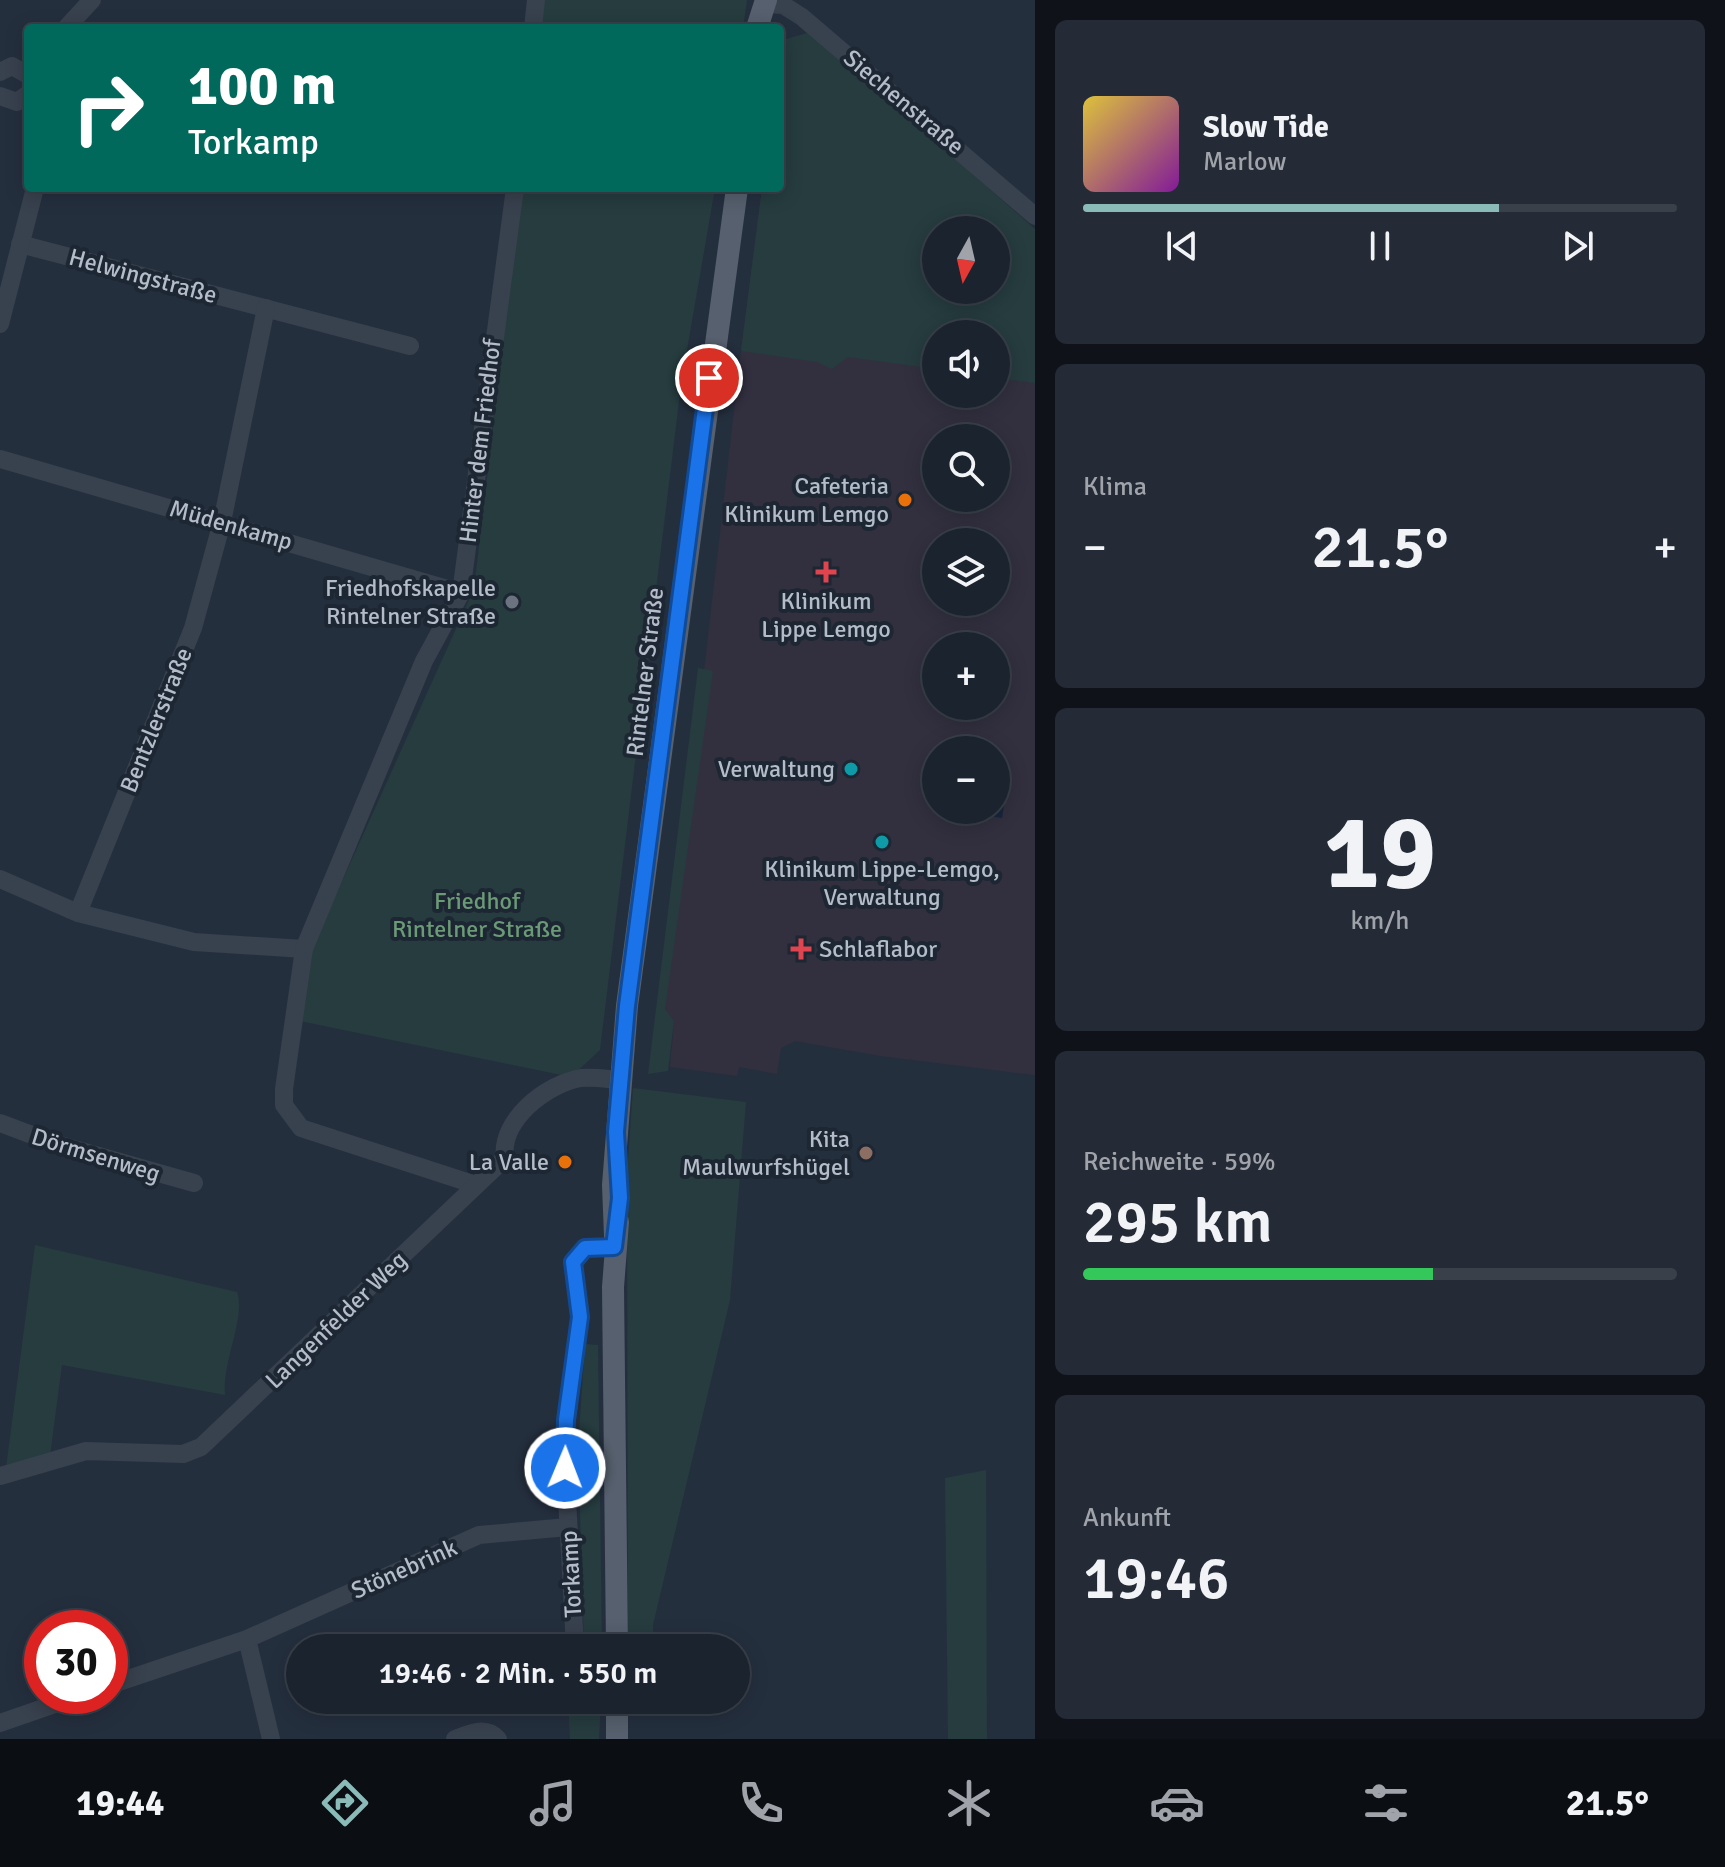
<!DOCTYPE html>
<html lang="de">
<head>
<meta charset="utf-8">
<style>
	body { margin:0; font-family:Signika,sans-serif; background:#242b36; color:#f1f3f6; height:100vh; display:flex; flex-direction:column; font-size:30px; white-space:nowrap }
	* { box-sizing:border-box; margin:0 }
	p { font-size:26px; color:#a0a4aa }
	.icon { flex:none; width:44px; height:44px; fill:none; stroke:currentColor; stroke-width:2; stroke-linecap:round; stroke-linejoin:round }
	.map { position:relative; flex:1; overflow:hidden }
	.side { display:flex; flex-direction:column; gap:20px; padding:20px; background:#0f1319; width:690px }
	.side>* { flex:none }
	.top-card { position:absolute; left:24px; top:24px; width:760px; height:168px; border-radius:8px; box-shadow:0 4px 20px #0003,0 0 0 2px #39404a; background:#00695c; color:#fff; overflow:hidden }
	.needle { width:52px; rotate:188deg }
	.controls { position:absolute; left:922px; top:216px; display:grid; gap:16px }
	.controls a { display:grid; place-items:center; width:88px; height:88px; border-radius:50%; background:#1b232e; box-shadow:0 4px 20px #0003,0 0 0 2px #39404a; font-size:40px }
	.speed { position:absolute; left:24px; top:1610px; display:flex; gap:16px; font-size:40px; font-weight:700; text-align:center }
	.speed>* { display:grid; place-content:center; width:104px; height:104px; border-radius:50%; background:#1b232e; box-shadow:0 4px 20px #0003,0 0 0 2px #39404a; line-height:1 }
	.speed .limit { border:12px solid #d22; background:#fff; color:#111 }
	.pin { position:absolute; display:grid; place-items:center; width:68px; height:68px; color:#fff; margin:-34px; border:4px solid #fff; border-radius:50%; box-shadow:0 2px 8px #0007 }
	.me { position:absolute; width:88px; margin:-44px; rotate:1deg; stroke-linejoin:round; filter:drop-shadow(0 0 6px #0008) }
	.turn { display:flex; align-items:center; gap:28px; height:168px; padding:0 32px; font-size:36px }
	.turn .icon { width:104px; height:104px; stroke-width:2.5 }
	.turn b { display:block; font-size:56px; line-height:68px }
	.big { font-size:60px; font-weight:600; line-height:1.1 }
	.side .card { flex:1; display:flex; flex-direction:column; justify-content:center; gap:12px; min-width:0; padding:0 28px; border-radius:12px; background:#242b36 }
	.side .dial { align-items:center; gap:0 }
	.dial b { font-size:104px; line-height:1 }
	.song { display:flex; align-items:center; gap:24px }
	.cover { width:96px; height:96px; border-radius:12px; background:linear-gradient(135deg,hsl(50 70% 55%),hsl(290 70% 35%)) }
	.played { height:8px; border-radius:4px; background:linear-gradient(90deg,#8bbbb9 70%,#39404a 70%) }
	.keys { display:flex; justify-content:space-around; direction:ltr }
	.heat { display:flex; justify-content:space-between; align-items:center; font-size:44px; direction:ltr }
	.charge { height:12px; border-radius:6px; background:linear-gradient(90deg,#34c759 59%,#39404a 0) }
	.trip { position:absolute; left:286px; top:1634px; width:464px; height:80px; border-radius:40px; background:#1b232e; box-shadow:0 4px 20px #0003,0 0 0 2px #39404a; font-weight:600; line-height:80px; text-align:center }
	.menu { display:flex; height:128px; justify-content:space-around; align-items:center; background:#0b0e12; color:#a0a4aa }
	.menu .icon { width:56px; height:56px }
	.menu .current { color:#8bbbb9 }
	.menu b { font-size:36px; color:#f1f3f6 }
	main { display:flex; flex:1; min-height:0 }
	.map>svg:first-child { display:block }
</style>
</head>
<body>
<main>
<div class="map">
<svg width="1035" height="1739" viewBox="0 0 1035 1739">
	<rect width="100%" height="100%" fill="#242f3e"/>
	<!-- medical -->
	<path fill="#32303f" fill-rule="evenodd" d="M 782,40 L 1035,229 L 1035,1075 L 881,1056 L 795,1041 L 781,1048 L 777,1074 L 739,1067 L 737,1076 L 670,1067 L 674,1022 L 665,1009 L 741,351 L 762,188 L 780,188 ZM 936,230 L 996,230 L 996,290 L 936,290 ZM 936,334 L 996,334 L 996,394 L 936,394 ZM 936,438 L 996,438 L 996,498 L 936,498 ZM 936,542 L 996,542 L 996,602 L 936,602 ZM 936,646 L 996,646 L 996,706 L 936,706 ZM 936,750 L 996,750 L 996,810 L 936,810 Z"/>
	<!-- green -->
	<g fill="#263c3f" fill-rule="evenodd">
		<path d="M 544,0 L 747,0 L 743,28 L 540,28 Z"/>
		<path d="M 811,32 L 1035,229 L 1035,383 L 996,378 L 996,334 L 936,334 L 936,369 L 848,357 L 832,369 L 817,362 L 741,351 L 762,188 L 780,188 L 782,40 ZM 936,230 L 996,230 L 996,290 L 936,290 Z"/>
		<path d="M 521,188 L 715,188 L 681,385 L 600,1050 L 571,1077 L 300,1021 L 311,950 L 474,589 Z"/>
		<path d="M 698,668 L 713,671 L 665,1009 L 674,1021 L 668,1071 L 648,1074 Z"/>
		<path d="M 633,1088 L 746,1102 L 730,1300 L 653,1625 L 654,1648 L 628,1648 L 627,1173 Z"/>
		<path d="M 35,1245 L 237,1292 C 246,1318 222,1361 225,1395 L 62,1365 L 50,1456 L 6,1468 Z"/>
		<path d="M 585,1344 L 598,1345 L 602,1648 L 584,1648 L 578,1448 Z"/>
		<path d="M 986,1470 L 987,1739 L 948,1739 L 945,1478 Z"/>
		<path d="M 568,1700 L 601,1700 L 599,1739 L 570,1739 Z"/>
	</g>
	<!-- water -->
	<path fill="#17263c" d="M 996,764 L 1010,766 L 1002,818 L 983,815 L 984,810 L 996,810 Z"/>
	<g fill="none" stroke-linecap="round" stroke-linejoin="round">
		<!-- minor -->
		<g stroke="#38414e" stroke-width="18">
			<path d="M 765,4 L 783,5 L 802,17 L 1035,216"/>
			<path d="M 66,28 L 92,0"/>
			<path d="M 533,28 L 536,0"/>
			<path d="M 0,72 L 12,66 L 28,75"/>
			<path d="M 0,96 L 17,102 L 28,94"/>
			<path d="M 20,244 L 410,346"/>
			<path d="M 0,324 L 35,188"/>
			<path d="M 0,459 L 461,593"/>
			<path d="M 0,879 L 78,913 L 194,942 L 304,949"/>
			<path d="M 78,913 L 193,628 L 222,522 L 266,308"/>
			<path d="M 0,1123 L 56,1144 L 194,1183"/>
			<path d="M 476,1185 L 301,1128 L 284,1105 L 284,1089 L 304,949 L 424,661 L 461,593 L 515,188"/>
			<path d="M 0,1476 L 86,1451 L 183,1454 L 201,1447 L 505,1158 C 500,1120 546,1084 581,1078 C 594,1077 607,1079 619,1080"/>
			<path d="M 247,1639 L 271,1739"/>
			<path d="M 575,1648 L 564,1442 L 580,1317 L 573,1262 L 585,1248 L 614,1247"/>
			<path d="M 110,1685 L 247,1639 L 479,1535 L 568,1527"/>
			<path d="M 0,1723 L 78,1696"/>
			<path d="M 455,1739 C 470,1734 485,1725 498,1739"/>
		</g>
		<!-- major -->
		<g stroke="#56606e" stroke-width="22">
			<path d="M 757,28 L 766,0"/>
			<path d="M 615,1236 L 613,1185 L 627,1006 L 737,188"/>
			<path d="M 617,1648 L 613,1287 L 618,1222"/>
			<path d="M 617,1739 L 617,1700"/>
		</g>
	</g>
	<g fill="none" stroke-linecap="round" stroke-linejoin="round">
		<defs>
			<path id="route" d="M 565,1468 L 566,1420 L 580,1317 L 573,1262 L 585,1248 L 614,1247 L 620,1198 L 616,1132 L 627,1006 L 709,378"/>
		</defs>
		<!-- route casing -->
		<use href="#route" stroke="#114b97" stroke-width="20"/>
		<!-- route -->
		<use href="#route" stroke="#1a73e8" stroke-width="14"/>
	</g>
	<!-- markers -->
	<g fill="#e8710a" stroke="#1d2633" stroke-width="3">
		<circle cx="905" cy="500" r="8"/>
		<circle cx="565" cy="1162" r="8"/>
	</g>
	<g fill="#e0444e" stroke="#1d2633" stroke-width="3">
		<path d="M822 560h8v8h8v8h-8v8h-8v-8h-8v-8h8z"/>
		<path d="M797 937h8v8h8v8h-8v8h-8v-8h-8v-8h8z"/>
	</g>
	<circle fill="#6b7280" stroke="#1d2633" stroke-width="3" cx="512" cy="602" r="8"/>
	<g fill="#0f9aa8" stroke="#1d2633" stroke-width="3">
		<circle cx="851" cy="769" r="8"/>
		<circle cx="882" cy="842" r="8"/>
	</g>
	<circle fill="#8d6e63" stroke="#1d2633" stroke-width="3" cx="866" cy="1153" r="8"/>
	<g text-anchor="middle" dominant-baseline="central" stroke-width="8" stroke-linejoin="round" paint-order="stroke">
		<!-- street labels -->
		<g font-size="24" fill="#b4bcc9" stroke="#1d2633">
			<text transform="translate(904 102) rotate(40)">Siechenstraße</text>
			<text transform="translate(143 276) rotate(15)">Helwingstraße</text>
			<text transform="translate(480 441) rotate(-83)">Hinter dem Friedhof</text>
			<text transform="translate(231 525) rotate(16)">Müdenkamp</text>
			<text transform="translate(645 672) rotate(-83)">Rintelner Straße</text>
			<text transform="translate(156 720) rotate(-68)">Bentzlerstraße</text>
			<text transform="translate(96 1155) rotate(17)">Dörmsenweg</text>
			<text transform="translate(336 1320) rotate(-44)">Langenfelder Weg</text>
			<text transform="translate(404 1569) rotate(-24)">Stönebrink</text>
			<text transform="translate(571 1574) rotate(-93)">Torkamp</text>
		</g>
		<!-- poi labels -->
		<g font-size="24" fill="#b4bcc9" stroke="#1d2633" text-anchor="end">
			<text x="889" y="486">Cafeteria<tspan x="889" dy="28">Klinikum Lemgo</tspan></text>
			<text x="496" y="588">Friedhofskapelle<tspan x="496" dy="28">Rintelner Straße</tspan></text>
			<text x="826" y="601" text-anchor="middle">Klinikum<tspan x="826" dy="28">Lippe Lemgo</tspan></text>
			<text x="835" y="769">Verwaltung</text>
			<text x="882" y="869" text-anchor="middle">Klinikum Lippe-Lemgo,<tspan x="882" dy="28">Verwaltung</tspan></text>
			<text x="819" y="949" text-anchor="start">Schlaflabor</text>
			<text x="850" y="1139">Kita<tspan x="850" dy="28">Maulwurfshügel</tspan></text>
			<text x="549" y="1162">La Valle</text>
		</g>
		<!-- park labels -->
		<g font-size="24" fill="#6b9a76" stroke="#1d2633">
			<text x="477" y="901">Friedhof<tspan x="477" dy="28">Rintelner Straße</tspan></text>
		</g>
	</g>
</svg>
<div class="controls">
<a><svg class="needle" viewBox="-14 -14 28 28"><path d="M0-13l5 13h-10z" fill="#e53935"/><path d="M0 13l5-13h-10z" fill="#a0a4aa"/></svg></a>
<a><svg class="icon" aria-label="sound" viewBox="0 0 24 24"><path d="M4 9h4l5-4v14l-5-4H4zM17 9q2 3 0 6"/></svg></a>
<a><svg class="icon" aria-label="search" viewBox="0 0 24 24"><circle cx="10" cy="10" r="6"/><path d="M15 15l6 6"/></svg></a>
<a><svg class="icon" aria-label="layers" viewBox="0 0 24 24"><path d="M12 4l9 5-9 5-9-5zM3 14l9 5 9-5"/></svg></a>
<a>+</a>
<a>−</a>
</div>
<div class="speed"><div class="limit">30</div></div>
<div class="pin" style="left:709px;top:378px;background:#d93025"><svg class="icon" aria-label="arrive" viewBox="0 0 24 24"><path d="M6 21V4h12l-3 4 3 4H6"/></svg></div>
<svg class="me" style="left:565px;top:1468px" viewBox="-20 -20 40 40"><circle r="17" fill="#1a73e8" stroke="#fff" stroke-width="3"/><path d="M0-11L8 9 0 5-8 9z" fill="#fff"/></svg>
<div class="trip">19:46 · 2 Min. · 550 m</div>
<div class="top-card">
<div class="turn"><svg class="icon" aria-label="right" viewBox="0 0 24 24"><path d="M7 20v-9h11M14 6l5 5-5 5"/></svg><div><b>100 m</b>Torkamp</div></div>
</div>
</div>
<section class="side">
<div class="card">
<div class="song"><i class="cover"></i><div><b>Slow Tide</b><p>Marlow</p></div></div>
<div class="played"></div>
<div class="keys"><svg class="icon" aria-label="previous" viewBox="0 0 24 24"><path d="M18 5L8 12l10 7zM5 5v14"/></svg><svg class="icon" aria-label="pause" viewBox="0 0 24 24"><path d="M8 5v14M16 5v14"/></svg><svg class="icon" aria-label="next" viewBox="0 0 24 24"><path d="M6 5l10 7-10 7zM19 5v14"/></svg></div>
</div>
<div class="card"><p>Klima</p>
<div class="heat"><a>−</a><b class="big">21.5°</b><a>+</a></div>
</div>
<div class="card dial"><b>19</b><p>km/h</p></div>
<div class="card"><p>Reichweite · 59%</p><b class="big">295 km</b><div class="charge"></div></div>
<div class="card"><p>Ankunft</p><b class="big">19:46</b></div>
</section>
</main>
<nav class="menu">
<b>19:44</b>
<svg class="icon current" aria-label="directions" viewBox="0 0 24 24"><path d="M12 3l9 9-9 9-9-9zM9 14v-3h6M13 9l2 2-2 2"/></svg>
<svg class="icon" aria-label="music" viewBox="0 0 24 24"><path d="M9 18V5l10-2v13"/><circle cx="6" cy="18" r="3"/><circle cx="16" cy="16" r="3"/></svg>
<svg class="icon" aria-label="phone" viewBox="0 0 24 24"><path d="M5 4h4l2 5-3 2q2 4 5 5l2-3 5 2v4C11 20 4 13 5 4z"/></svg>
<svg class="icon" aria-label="climate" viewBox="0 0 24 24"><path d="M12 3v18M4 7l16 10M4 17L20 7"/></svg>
<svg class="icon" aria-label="car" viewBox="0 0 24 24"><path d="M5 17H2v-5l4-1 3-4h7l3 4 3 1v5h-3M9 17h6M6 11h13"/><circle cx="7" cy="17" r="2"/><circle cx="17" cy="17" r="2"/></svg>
<svg class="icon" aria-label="filters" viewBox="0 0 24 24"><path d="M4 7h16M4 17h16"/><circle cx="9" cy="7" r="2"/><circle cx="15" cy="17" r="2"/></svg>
<b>21.5°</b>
</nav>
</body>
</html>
